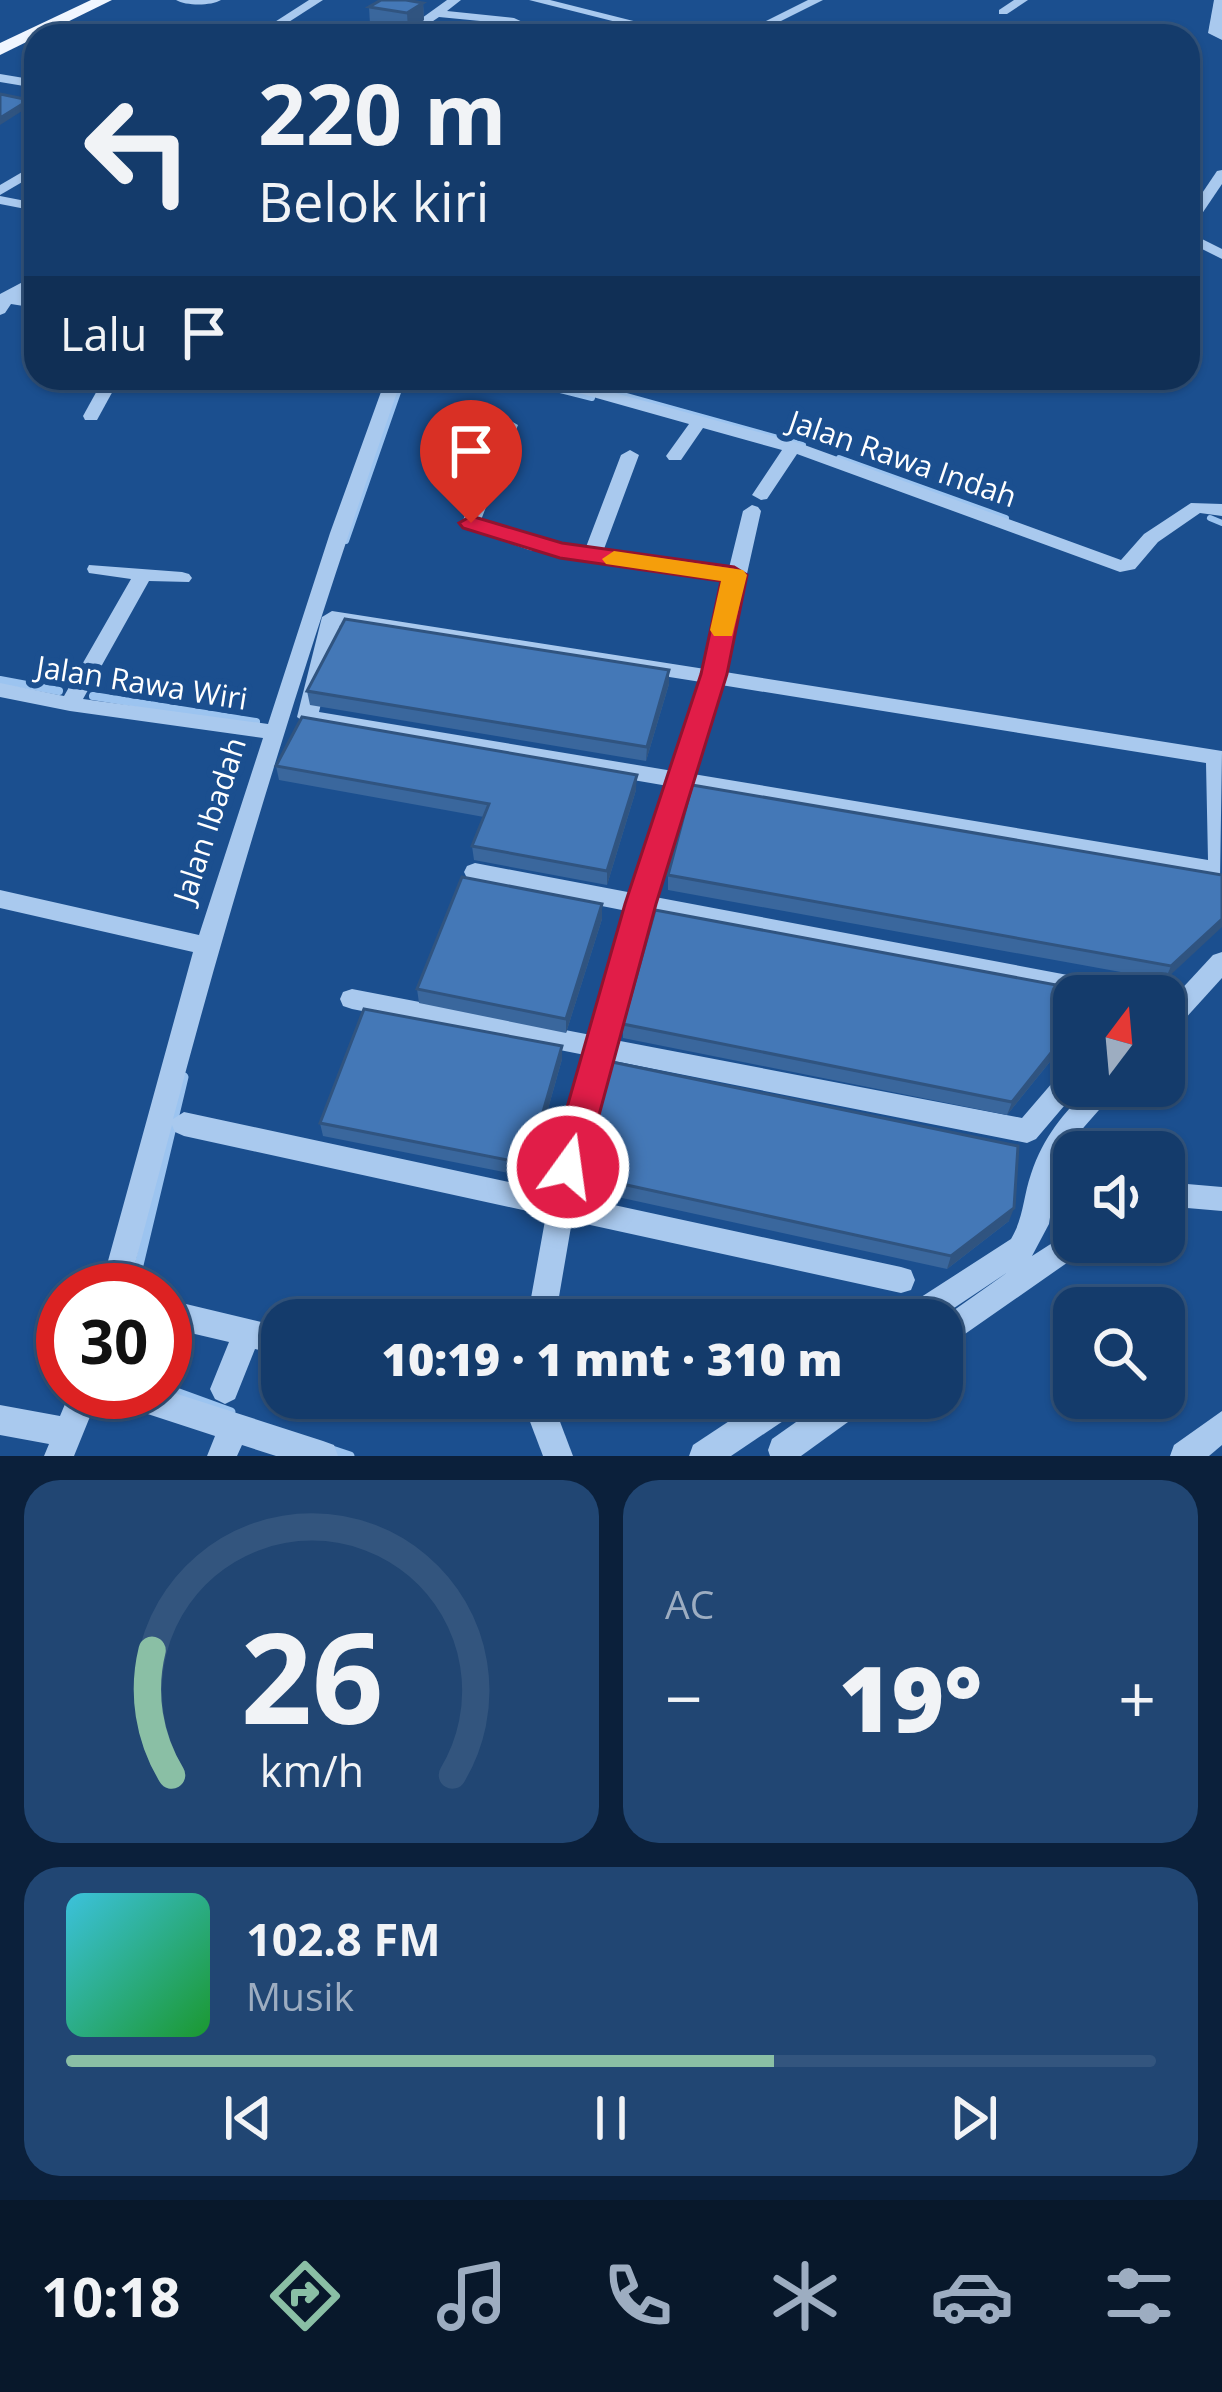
<!DOCTYPE html>
<html lang="id">
<head>
<meta charset="utf-8">
<style>
	body { margin:0; font-family:"Open Sans",sans-serif; background:#214673; color:#f1f3f6; height:100vh; display:flex; flex-direction:column; font-size:45px; white-space:nowrap }
	* { box-sizing:border-box; margin:0 }
	p { font-size:39px; color:#9dadc1 }
	.icon { flex:none; width:66px; height:66px; fill:none; stroke:currentColor; stroke-width:2; stroke-linecap:round; stroke-linejoin:round }
	.map { position:relative; height:1456px; overflow:hidden }
	.details { display:flex; flex-direction:column; gap:24px; padding:24px; background:#0b203b; flex:1 }
	.details>* { flex:none }
	.top-card { position:absolute; left:24px; top:24px; width:1176px; height:366px; border-radius:36px; box-shadow:0 3px 9px #0004,0 0 0 3px #33557e; background:#143b6b; color:#f1f3f6; overflow:hidden }
	.needle { width:78px; rotate:16deg }
	.controls { position:absolute; left:1053px; top:975px; display:grid; gap:24px }
	.controls a { display:grid; place-items:center; width:132px; height:132px; border-radius:24px; background:#143b6b; box-shadow:0 3px 9px #0004,0 0 0 3px #33557e; font-size:60px }
	.speed { position:absolute; left:36px; top:1263px; display:flex; gap:24px; font-size:60px; font-weight:700; text-align:center }
	.speed>* { display:grid; place-content:center; width:156px; height:156px; border-radius:50%; background:#143b6b; box-shadow:0 3px 9px #0004,0 0 0 3px #33557e; line-height:1 }
	.speed .limit { border:18px solid #d22; background:#fff; color:#111 }
	.pin { position:absolute; display:grid; place-items:center; width:102px; height:102px; color:#fff; margin:-123px -51px; border-radius:50% 50% 50% 0; rotate:-45deg; box-shadow:0 0 12px #0007 }
	.pin .icon { rotate:45deg }
	.me { position:absolute; width:132px; margin:-66px; rotate:14deg; stroke-linejoin:round; filter:drop-shadow(0 0 9px #0008) }
	.turn { display:flex; align-items:center; gap:42px; height:252px; padding:0 36px; font-size:54px }
	.turn .icon { width:156px; height:156px; stroke-width:2.5 }
	.turn b { display:block; font-size:84px; line-height:102px }
	.then { display:flex; align-items:center; height:114px; padding:0 36px; background:#0003; gap:24px; font-size:45px }
	.big { font-size:90px; font-weight:800; line-height:1.1 }
	.details .tile { flex:1; display:flex; flex-direction:column; justify-content:center; gap:18px; min-width:0; padding:0 42px; border-radius:36px; background:#214673 }
	.details .dial { align-items:center; gap:0 }
	.dial svg { height:312px; overflow:visible; fill:none; stroke:#33557e; stroke-width:7; stroke-linecap:round; text-anchor:middle }
	.dial text { fill:#f1f3f6; stroke:none }
	.song { display:flex; align-items:center; gap:36px }
	.cover { width:144px; height:144px; border-radius:18px; background:linear-gradient(135deg,hsl(190 70% 55%),hsl(130 70% 35%)) }
	.played { height:12px; border-radius:6px; background:linear-gradient(90deg,#8abfa5 65%,#33557e 65%) }
	.keys { display:flex; justify-content:space-around; direction:ltr }
	.heat { display:flex; justify-content:space-between; align-items:center; font-size:66px; direction:ltr }
	.details .tiles { flex:1; display:grid; gap:24px; grid-template-columns:1fr 1fr }
	.tile:last-child { grid-column:span 2 }
	.trip { position:absolute; left:261px; top:1299px; width:702px; height:120px; border-radius:36px; background:#143b6b; box-shadow:0 3px 9px #0004,0 0 0 3px #33557e; font-weight:800; line-height:120px; text-align:center }
	.tabs { display:flex; height:192px; justify-content:space-around; align-items:center; background:#08182b; color:#9dadc1 }
	.tabs .icon { width:84px; height:84px }
	.tabs .active { color:#8abfa5 }
	.tabs b { font-size:54px; color:#f1f3f6 }
	.map>svg:first-child { display:block }
</style>
</head>
<body>
<div class="map">
<svg width="1222" height="1456" viewBox="0 0 1222 1456">
	<rect width="100%" height="100%" fill="#1b4f8f"/>
	<g fill="none" stroke-linecap="round" stroke-linejoin="round">
		<!-- stream-far2 -->
		<g stroke="#9cc4f0" stroke-width="6">
			<path d="M 29,295 L 36,296"/>
			<path d="M 513,378 L 592,398"/>
			<path d="M 608,391 L 803,445"/>
			<path d="M 839,458 L 1006,518"/>
			<path d="M 1210,518 L 1222,523"/>
			<path d="M 346,541 L 403,378"/>
		</g>
		<!-- stream-far1 -->
		<g stroke="#9cc4f0" stroke-width="8">
			<path d="M 0,680 L 59,691"/>
			<path d="M 93,696 L 256,722"/>
		</g>
		<!-- stream -->
		<g stroke="#9cc4f0" stroke-width="9">
			<path d="M 133,1290 L 184,1077"/>
			<path d="M 165,1388 L 231,1412"/>
			<path d="M 329,1449 L 350,1456"/>
		</g>
		<!-- minor -->
		<g fill="#a9c9ee" fill-rule="evenodd">
			<path d="M 176,0 L 221,0 C 211,6 186,6 176,0 Z"/>
			<path d="M 309,0 L 323,0 L 267,36 L 253,36 Z"/>
			<path d="M 447,0 L 461,0 L 447,11 L 514,18 L 542,31 L 540,36 L 528,36 L 530,32 L 501,23 L 439,17 L 411,36 L 397,36 Z"/>
			<path d="M 529,0 L 550,0 L 693,36 L 672,36 Z"/>
			<path d="M 808,0 L 823,0 L 751,36 L 736,36 Z"/>
			<path d="M 1014,0 L 1028,0 L 1007,14 L 999,14 L 999,10 Z"/>
			<path d="M 1214,0 L 1222,0 L 1222,40 L 1208,33 Z"/>
			<path d="M 53,21 L 128,32 L 134,36 L 104,36 L 49,27 L 49,23 Z"/>
			<path d="M 0,74 L 36,80 L 36,88 L 0,82 Z"/>
			<path d="M 36,164 L 36,174 L 0,195 L 0,185 Z"/>
			<path d="M 1222,170 L 1222,184 L 1193,227 L 1188,228 L 1188,214 L 1217,171 Z"/>
			<path d="M 0,196 L 36,203 L 36,211 L 0,204 Z"/>
			<path d="M 1188,232 L 1222,249 L 1222,259 L 1188,242 Z"/>
			<path d="M 36,275 L 36,287 L 21,296 L 36,298 L 36,308 L 11,304 L 5,313 L 0,315 L 0,294 Z"/>
			<path d="M 104,378 L 120,378 L 97,420 L 85,420 L 83,416 Z"/>
			<path d="M 386,378 L 402,378 C 317,622 239,869 173,1119 L 184,1112 L 551,1191 L 585,1055 L 352,1009 L 343,1006 L 340,999 L 343,992 L 352,989 L 591,1035 L 627,911 L 475,881 L 467,878 L 464,872 L 467,866 L 475,863 L 633,893 L 668,786 L 307,724 L 297,717 L 322,617 L 332,611 L 705,669 L 726,580 L 529,550 L 465,527 L 462,523 L 500,425 L 509,420 L 518,425 L 481,520 L 532,539 L 586,547 L 621,455 L 630,450 L 639,455 L 604,549 L 729,568 L 743,511 L 752,505 L 758,507 L 761,511 L 725,672 L 1222,751 L 1220,880 L 688,789 L 655,897 L 1126,986 L 1135,989 L 1138,996 L 1074,996 L 650,915 L 615,1040 L 1022,1118 L 1065,1068 L 1074,1065 L 1074,1086 L 1081,1086 L 1036,1139 L 1027,1143 L 609,1060 L 577,1197 L 901,1267 L 911,1270 L 915,1280 L 911,1290 L 901,1293 L 572,1221 L 555,1320 L 527,1320 L 546,1215 L 184,1136 L 175,1132 L 172,1125 L 128,1290 L 100,1290 L 193,952 L 0,908 L 0,890 L 199,935 L 263,738 L 70,711 L 0,697 L 0,683 L 64,696 L 131,579 L 89,573 L 87,569 L 89,565 L 182,572 L 189,574 L 192,578 L 189,582 L 149,581 L 83,699 L 268,724 L 330,533 ZM 340,625 L 701,682 L 673,771 L 319,712 ZM 721,685 L 1206,763 L 1208,860 L 693,774 Z"/>
			<path d="M 534,378 L 560,378 L 799,443 L 1121,560 L 1144,534 L 1191,503 L 1222,504 L 1222,516 L 1200,513 L 1158,542 L 1135,569 L 1120,572 L 797,454 L 767,499 L 761,500 L 752,495 L 782,450 L 703,428 L 681,460 L 669,460 L 666,456 L 689,424 L 536,381 Z"/>
			<path d="M 1222,952 L 1222,978 L 1173,1032 L 1164,1035 L 1164,1008 L 1213,955 Z"/>
			<path d="M 1090,1086 L 1120,1086 L 1070,1143 L 1056,1177 L 1049,1224 L 1032,1256 L 1074,1229 L 1074,1242 L 1088,1242 L 1084,1251 L 942,1350 L 940,1320 L 1008,1272 L 936,1320 L 897,1320 L 901,1310 L 1011,1239 C 1024,1217 1023,1197 1031,1174 C 1044,1135 1063,1115 1090,1086 Z"/>
			<path d="M 1164,1182 L 1222,1187 L 1222,1211 L 1164,1206 Z"/>
			<path d="M 165,1299 L 282,1327 L 282,1355 L 255,1349 L 235,1399 L 225,1404 L 215,1399 L 210,1389 L 229,1342 L 165,1327 Z"/>
			<path d="M 165,1390 L 323,1441 L 334,1445 L 338,1456 L 276,1456 L 242,1445 L 237,1456 L 207,1456 L 215,1436 L 114,1403 L 110,1392 Z"/>
			<path d="M 70,1392 L 100,1392 L 74,1456 L 44,1456 L 49,1444 L 0,1435 L 0,1405 L 60,1416 Z"/>
			<path d="M 521,1398 L 551,1398 L 573,1456 L 543,1456 Z"/>
			<path d="M 764,1398 L 805,1398 L 801,1409 L 731,1456 L 689,1456 L 693,1445 Z"/>
			<path d="M 830,1398 L 870,1398 L 866,1409 L 801,1456 L 770,1456 L 768,1450 L 772,1439 Z"/>
			<path d="M 1222,1411 L 1222,1445 L 1209,1456 L 1170,1456 L 1174,1445 Z"/>
		</g>
		<!-- major -->
		<path fill="#f0f6ff" fill-rule="evenodd" d="M 91,0 L 112,0 L 0,55 L 0,43 Z"/>
	</g>
	<!-- wall -->
	<g fill="#3a679d">
		<path d="M 423,3 L 424,20 L 408,30 L 370,24 L 369,7 Z"/>
		<path d="M 669,684 L 646,761 L 310,705 L 307,691 Z"/>
		<path d="M 276,766 L 636,790 L 607,885 L 474,860 L 472,846 L 484,817 L 279,780 Z"/>
		<path d="M 668,875 L 1222,875 L 1165,980 L 668,890 Z"/>
		<path d="M 602,904 L 602,919 L 566,1033 L 419,1003 L 417,989 Z"/>
		<path d="M 1074,996 L 1074,1032 L 1007,1115 L 623,1038 L 623,1024 Z"/>
		<path d="M 562,1046 L 562,1059 L 529,1177 L 323,1136 L 320,1123 Z"/>
		<path d="M 581,1175 L 1009,1221 L 947,1269 L 581,1189 Z"/>
	</g>
	<!-- shaded-wall -->
	<g fill="#305480">
		<path d="M 423,3 L 424,20 L 408,30 L 407,13 Z"/>
		<path d="M 29,100 L 30,106 L 0,125 L 0,118 Z"/>
		<path d="M 669,670 L 669,684 L 646,761 L 647,747 Z"/>
		<path d="M 637,775 L 636,790 L 607,885 L 607,871 Z"/>
		<path d="M 602,904 L 602,919 L 566,1033 L 566,1019 Z"/>
		<path d="M 1222,919 L 1222,927 L 1165,980 L 1171,966 Z"/>
		<path d="M 1074,1024 L 1074,1032 L 1007,1115 L 1012,1102 Z"/>
		<path d="M 562,1046 L 562,1059 L 529,1177 L 528,1164 Z"/>
		<path d="M 1014,1208 L 1009,1221 L 947,1269 L 951,1256 Z"/>
	</g>
	<!-- building -->
	<g fill="#4478b7" stroke="#305480" stroke-width="3">
		<path d="M 381,0 L 406,0 L 423,3 L 407,13 L 369,7 Z"/>
		<path d="M 0,94 L 29,100 L 0,118 Z"/>
		<path d="M 345,619 L 669,670 L 647,747 L 307,691 Z"/>
		<path d="M 302,717 L 637,775 L 607,871 L 472,846 L 489,804 L 276,766 Z"/>
		<path d="M 692,785 L 1222,875 L 1222,919 L 1171,966 L 668,875 Z"/>
		<path d="M 462,877 L 602,904 L 566,1019 L 417,989 Z"/>
		<path d="M 655,910 L 1099,993 L 1096,996 L 1074,996 L 1074,1024 L 1012,1102 L 623,1024 Z"/>
		<path d="M 364,1009 L 562,1046 L 528,1164 L 320,1123 Z"/>
		<path d="M 612,1062 L 1018,1146 L 1014,1208 L 951,1256 L 581,1175 Z"/>
	</g>
	<!-- route -->
	<path fill="#e11d48" stroke="#92132f" stroke-width="3" d="M 471,516 L 562,543 L 734,567 L 747,575 L 727,674 L 656,904 L 585,1167 L 580,1178 L 568,1183 L 555,1178 L 550,1167 L 625,904 L 701,674 L 721,581 L 560,558 L 463,528 L 459,523 Z"/>
	<!-- slow -->
	<path fill="#f59e0b" d="M 614,551 L 743,570 L 747,575 L 732,636 L 714,636 L 710,630 L 721,581 L 606,564 L 602,559 Z"/>
	<g text-anchor="middle" dominant-baseline="central" stroke-width="12" stroke-linejoin="round" paint-order="stroke">
		<!-- street labels -->
		<g font-size="30" fill="#fff" stroke="#1b4f8f">
			<text transform="translate(903 458) rotate(19)">Jalan Rawa Indah</text>
			<text transform="translate(142 682) rotate(9)">Jalan Rawa Wiri</text>
			<text transform="translate(209 820) rotate(-72)">Jalan Ibadah</text>
		</g>
	</g>
</svg>
<div class="controls">
<a><svg class="needle" viewBox="-14 -14 28 28"><path d="M0-13l5 13h-10z" fill="#e53935"/><path d="M0 13l5-13h-10z" fill="#9dadc1"/></svg></a>
<a><svg class="icon" aria-label="sound" viewBox="0 0 24 24"><path d="M4 9h4l5-4v14l-5-4H4zM17 9q2 3 0 6"/></svg></a>
<a><svg class="icon" aria-label="search" viewBox="0 0 24 24"><circle cx="10" cy="10" r="6"/><path d="M15 15l6 6"/></svg></a>
</div>
<div class="speed"><div class="limit">30</div></div>
<div class="pin" style="left:471px;top:523px;background:#d93025"><svg class="icon" aria-label="arrive" viewBox="0 0 24 24"><path d="M6 21V4h12l-3 4 3 4H6"/></svg></div>
<svg class="me" style="left:568px;top:1167px" viewBox="-20 -20 40 40"><circle r="17" fill="#e11d48" stroke="#fff" stroke-width="3"/><path d="M0-11L8 9 0 5-8 9z" fill="#fff"/></svg>
<div class="trip">10:19 · 1 mnt · 310 m</div>
<div class="top-card">
<div class="turn"><svg class="icon" aria-label="left" viewBox="0 0 24 24"><path d="M17 20v-9H6M10 6l-5 5 5 5"/></svg><div><b>220 m</b>Belok kiri</div></div>
<div class="then">Lalu<svg class="icon" aria-label="arrive" viewBox="0 0 24 24"><path d="M6 21V4h12l-3 4 3 4H6"/></svg></div>
</div>
</div>
<section class="details">
<div class="tiles">
<div class="tile dial"><svg viewBox="0 0 100 80">
<path d="M14 69A42 42 0 1 1 86 69"/>
<path d="M14 69A42 42 0 0 1 9 37" stroke="#8abfa5"/>
<text x="50" y="56" font-size="32" font-weight="700">26</text>
<text x="50" y="72" font-size="11">km/h</text>
</svg></div>
<div class="tile"><p>AC</p>
<div class="heat"><a>−</a><b class="big">19°</b><a>+</a></div>
</div>
<div class="tile">
<div class="song"><i class="cover"></i><div><b>102.8 FM</b><p>Musik</p></div></div>
<div class="played"></div>
<div class="keys"><svg class="icon" aria-label="previous" viewBox="0 0 24 24"><path d="M18 5L8 12l10 7zM5 5v14"/></svg><svg class="icon" aria-label="pause" viewBox="0 0 24 24"><path d="M8 5v14M16 5v14"/></svg><svg class="icon" aria-label="next" viewBox="0 0 24 24"><path d="M6 5l10 7-10 7zM19 5v14"/></svg></div>
</div>
</div>
</section>
<nav class="tabs">
<b>10:18</b>
<svg class="icon active" aria-label="directions" viewBox="0 0 24 24"><path d="M12 3l9 9-9 9-9-9zM9 14v-3h6M13 9l2 2-2 2"/></svg>
<svg class="icon" aria-label="music" viewBox="0 0 24 24"><path d="M9 18V5l10-2v13"/><circle cx="6" cy="18" r="3"/><circle cx="16" cy="16" r="3"/></svg>
<svg class="icon" aria-label="phone" viewBox="0 0 24 24"><path d="M5 4h4l2 5-3 2q2 4 5 5l2-3 5 2v4C11 20 4 13 5 4z"/></svg>
<svg class="icon" aria-label="climate" viewBox="0 0 24 24"><path d="M12 3v18M4 7l16 10M4 17L20 7"/></svg>
<svg class="icon" aria-label="car" viewBox="0 0 24 24"><path d="M5 17H2v-5l4-1 3-4h7l3 4 3 1v5h-3M9 17h6M6 11h13"/><circle cx="7" cy="17" r="2"/><circle cx="17" cy="17" r="2"/></svg>
<svg class="icon" aria-label="filters" viewBox="0 0 24 24"><path d="M4 7h16M4 17h16"/><circle cx="9" cy="7" r="2"/><circle cx="15" cy="17" r="2"/></svg>
</nav>
</body>
</html>
